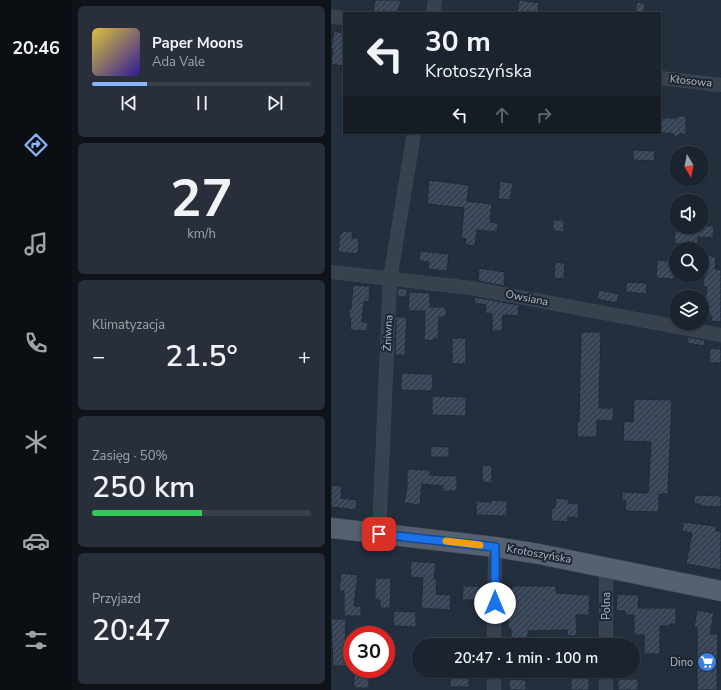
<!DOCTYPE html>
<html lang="pl">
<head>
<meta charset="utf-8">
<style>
	body { margin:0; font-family:"Nunito Sans",sans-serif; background:#282f3a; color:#f1f3f6; height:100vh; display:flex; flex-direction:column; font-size:15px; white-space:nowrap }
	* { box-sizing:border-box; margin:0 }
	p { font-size:13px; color:#a0a4aa }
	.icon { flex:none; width:22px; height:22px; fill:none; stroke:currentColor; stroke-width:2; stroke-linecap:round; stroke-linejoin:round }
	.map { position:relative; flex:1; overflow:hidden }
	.side { display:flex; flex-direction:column; gap:6px; padding:6px; background:#0f1319; width:259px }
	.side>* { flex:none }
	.guide { position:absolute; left:12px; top:12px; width:318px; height:122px; border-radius:0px; box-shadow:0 1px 3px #0004,0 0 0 1px #39404a; background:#1b232e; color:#f1f3f6; overflow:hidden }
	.needle { width:26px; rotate:170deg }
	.buttons { position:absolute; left:338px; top:146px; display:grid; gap:8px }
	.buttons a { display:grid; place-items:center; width:40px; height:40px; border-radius:50%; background:#1b232e; box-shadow:0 1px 3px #0004,0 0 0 1px #39404a; font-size:20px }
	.speed { position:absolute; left:12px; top:626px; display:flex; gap:8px; font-size:20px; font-weight:700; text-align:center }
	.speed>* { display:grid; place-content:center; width:52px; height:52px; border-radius:50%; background:#1b232e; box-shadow:0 1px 3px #0004,0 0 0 1px #39404a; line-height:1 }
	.speed .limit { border:6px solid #d22; background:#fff; color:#111 }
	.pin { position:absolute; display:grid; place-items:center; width:34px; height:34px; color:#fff; margin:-17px; border-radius:8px; box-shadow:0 2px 6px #0006 }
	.me { position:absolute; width:44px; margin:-22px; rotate:0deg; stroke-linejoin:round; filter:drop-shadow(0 0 3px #0008) }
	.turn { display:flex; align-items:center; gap:14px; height:84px; padding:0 16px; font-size:18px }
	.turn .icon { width:52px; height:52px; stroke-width:2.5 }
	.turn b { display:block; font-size:28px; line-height:34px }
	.lanes { display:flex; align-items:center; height:38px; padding:0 16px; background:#0003; justify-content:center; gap:20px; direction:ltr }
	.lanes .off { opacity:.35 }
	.big { font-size:30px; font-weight:600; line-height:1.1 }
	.side .tile { flex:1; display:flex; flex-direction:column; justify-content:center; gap:6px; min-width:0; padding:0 14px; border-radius:6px; background:#282f3a }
	.side .dial { align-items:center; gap:0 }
	.dial b { font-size:52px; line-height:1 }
	.song { display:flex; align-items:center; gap:12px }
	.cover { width:48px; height:48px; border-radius:6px; background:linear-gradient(135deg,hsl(50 70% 55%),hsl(250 70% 35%)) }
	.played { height:4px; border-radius:2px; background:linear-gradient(90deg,#8ab4f8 25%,#39404a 25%) }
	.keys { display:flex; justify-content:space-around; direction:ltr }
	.heat { display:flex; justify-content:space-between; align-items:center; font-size:22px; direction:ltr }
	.charge { height:6px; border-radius:3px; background:linear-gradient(90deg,#34c759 50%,#39404a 0) }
	.trip { position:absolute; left:81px; top:638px; width:228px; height:40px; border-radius:20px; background:#1b232e; box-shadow:0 1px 3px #0004,0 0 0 1px #39404a; font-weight:600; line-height:40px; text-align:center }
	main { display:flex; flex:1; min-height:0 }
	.tabs { display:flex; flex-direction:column; width:72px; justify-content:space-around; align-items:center; background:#0b0e12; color:#a0a4aa }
	.tabs .icon { width:28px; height:28px }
	.tabs .active { color:#8ab4f8 }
	.tabs b { font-size:18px; color:#f1f3f6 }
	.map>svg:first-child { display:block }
</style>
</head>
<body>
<main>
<nav class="tabs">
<b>20:46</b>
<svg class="icon active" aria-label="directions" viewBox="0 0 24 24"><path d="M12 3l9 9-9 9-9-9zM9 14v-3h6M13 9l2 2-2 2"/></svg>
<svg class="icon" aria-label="music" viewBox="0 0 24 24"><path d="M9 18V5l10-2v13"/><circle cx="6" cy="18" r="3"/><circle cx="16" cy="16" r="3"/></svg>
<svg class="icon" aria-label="phone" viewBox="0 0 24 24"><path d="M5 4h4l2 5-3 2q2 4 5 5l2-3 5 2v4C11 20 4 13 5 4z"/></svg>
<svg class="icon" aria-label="climate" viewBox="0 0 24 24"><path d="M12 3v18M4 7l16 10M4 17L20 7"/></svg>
<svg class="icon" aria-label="car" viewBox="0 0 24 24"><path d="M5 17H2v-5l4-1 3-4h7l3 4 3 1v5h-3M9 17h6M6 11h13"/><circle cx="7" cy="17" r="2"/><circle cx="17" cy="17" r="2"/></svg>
<svg class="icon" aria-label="filters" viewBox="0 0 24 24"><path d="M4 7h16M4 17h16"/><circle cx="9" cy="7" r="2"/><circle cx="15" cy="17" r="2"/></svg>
</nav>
<section class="side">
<div class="tile">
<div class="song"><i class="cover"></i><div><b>Paper Moons</b><p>Ada Vale</p></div></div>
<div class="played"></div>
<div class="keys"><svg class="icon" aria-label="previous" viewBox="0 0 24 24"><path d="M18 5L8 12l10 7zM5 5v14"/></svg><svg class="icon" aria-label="pause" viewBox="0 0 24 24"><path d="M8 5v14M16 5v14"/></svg><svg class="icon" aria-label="next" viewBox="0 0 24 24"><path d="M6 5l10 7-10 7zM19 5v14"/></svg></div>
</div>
<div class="tile dial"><b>27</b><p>km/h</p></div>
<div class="tile"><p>Klimatyzacja</p>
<div class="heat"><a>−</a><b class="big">21.5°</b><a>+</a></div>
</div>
<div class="tile"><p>Zasięg · 50%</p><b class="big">250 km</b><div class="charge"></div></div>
<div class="tile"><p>Przyjazd</p><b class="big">20:47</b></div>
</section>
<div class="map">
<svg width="390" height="690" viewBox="0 0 390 690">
	<defs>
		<pattern id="building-hatch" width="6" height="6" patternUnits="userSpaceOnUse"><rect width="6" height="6" fill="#364354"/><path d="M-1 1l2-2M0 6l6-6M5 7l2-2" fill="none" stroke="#515c6b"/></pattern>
	</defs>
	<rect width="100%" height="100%" fill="#242f3e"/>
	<!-- building -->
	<g fill="url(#building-hatch)" stroke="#1f2835">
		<path d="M 44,0 L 70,0 L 67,13 L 53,13 L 42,11 Z"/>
		<path d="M 188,0 L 208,3 L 207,13 L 186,13 Z"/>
		<path d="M 306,2 L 314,3 L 313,13 L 304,12 Z"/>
		<path d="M 3,31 L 13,33 L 13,57 L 11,66 L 0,64 L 2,49 L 0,48 Z"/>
		<path d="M 346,116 L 355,116 L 355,134 L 349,134 L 345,137 L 342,134 L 330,133 L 331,118 L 346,118 Z"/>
		<path d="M 302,150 L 324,151 L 323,161 L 302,160 Z"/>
		<path d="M 98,180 L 138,185 L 136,201 L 161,204 L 159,222 L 167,223 L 166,232 L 146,230 L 144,246 L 134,245 L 135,239 L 130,238 L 133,208 L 96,204 Z"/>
		<path d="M 169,181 L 182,183 L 179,200 L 167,199 Z"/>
		<path d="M 222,220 L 233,220 L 233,232 L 222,231 Z"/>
		<path d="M 371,225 L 383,226 L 382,238 L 367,237 L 366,249 L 354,247 L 354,244 L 343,243 L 344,231 L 355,231 L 356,227 L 371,227 Z"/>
		<path d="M 12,231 L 22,232 L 21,238 L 28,238 L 27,254 L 7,252 L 9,234 L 11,234 Z"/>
		<path d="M 89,251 L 118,254 L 116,271 L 97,269 L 98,262 L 88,261 Z"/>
		<path d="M 376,255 L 385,257 L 384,269 L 390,270 L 390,322 L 380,321 L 381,316 L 371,315 L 371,303 L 374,304 L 376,287 L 372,286 Z"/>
		<path d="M 326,260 L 344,261 L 343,279 L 325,278 Z"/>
		<path d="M 224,262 L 234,263 L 233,279 L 223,278 Z"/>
		<path d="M 148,268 L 174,272 L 173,286 L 147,281 Z"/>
		<path d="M 295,282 L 316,283 L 315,294 L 295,292 Z"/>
		<path d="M 22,285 L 39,286 L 38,301 L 33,302 L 31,322 L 37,322 L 36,331 L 19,330 L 20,318 L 18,318 L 18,309 L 20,309 Z"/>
		<path d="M 67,288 L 76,289 L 76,297 L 66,297 Z"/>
		<path d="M 268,290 L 288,294 L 286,303 L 266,299 Z"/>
		<path d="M 78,292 L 99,293 L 99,307 L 115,307 L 115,317 L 108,317 L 107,339 L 103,339 L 103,341 L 93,340 L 94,311 L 77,311 Z"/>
		<path d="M 144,297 L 188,305 L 187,316 L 172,315 L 171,331 L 161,331 L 161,314 L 154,313 L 155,305 L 143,303 Z"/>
		<path d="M 65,317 L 76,317 L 74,355 L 64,355 Z"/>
		<path d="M 250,332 L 270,332 L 268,408 L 283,408 L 282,421 L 266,420 L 266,437 L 246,437 L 246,421 L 248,421 Z"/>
		<path d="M 357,337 L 374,340 L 373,346 L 356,343 Z"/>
		<rect x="121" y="338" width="14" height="26"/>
		<path d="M 379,348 L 390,349 L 390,363 L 378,363 Z"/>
		<path d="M 70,373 L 102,374 L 101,391 L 70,390 Z"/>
		<path d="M 101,396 L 135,397 L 135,416 L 101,415 Z"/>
		<path d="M 303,399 L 341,400 L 337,494 L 328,494 L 328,512 L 294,511 L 295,501 L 291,501 L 291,492 L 317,493 L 320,442 L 292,441 L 293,421 L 302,422 Z"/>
		<path d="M 100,446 L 118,447 L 118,457 L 99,457 Z"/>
		<path d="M 151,465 L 161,466 L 161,483 L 151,482 Z"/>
		<path d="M 76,469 L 99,470 L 99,475 L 126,476 L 126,491 L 111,491 L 112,486 L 91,484 L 89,505 L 73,503 L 76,487 Z"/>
		<path d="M 0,485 L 11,486 L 10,498 L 26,500 L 25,510 L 0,507 Z"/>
		<path d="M 363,495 L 390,496 L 390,507 L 369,506 L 369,504 L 363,504 Z"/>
		<path d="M 225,498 L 238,499 L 237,503 L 248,504 L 247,518 L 237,517 L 236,522 L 220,521 L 221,508 L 224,508 Z"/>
		<path d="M 160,500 L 176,501 L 176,516 L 145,515 L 145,501 L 160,502 Z"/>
		<path d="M 352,522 L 385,526 L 385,531 L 390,531 L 390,570 L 355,564 L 361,533 L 351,531 Z"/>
		<path d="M 80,561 L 105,563 L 103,579 L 106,579 L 105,594 L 120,595 L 119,610 L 90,608 L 92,578 L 79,577 Z"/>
		<path d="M 10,573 L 27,575 L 23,606 L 30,606 L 30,616 L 13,616 L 13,591 L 8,591 Z"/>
		<path d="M 44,578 L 60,578 L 59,608 L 49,608 L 49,600 L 44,600 Z"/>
		<path d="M 132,586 L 148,586 L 148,600 L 131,600 Z"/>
		<path d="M 181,586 L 225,586 L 225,593 L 259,595 L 258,615 L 245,615 L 246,636 L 236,636 L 236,630 L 197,631 L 197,645 L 180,645 L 180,629 L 177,629 L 178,604 L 175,604 L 175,589 L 180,589 Z"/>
		<path d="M 286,594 L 308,595 L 307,608 L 345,608 L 345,624 L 339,624 L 339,626 L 329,626 L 329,654 L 313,654 L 313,635 L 303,635 L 303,615 L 294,615 L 294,611 L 285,611 Z"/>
		<path d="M 366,610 L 383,613 L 379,634 L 387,634 L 386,690 L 366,690 L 366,627 L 363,627 Z"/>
		<path d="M 63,611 L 85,612 L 85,627 L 62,626 Z"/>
		<path d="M 0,619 L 15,619 L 14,649 L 19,649 L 20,666 L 2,666 Z"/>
		<rect x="119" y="671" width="19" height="16"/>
		<rect x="23" y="673" width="15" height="15"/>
		<rect x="240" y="675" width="18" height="15"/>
		<path d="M 178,679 L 195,680 L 195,690 L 178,690 Z"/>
		<rect x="287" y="679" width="20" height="11"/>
	</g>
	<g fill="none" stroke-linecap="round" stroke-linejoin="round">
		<defs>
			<g id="street">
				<path d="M 102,13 L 104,0"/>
				<path d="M 0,17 L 13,18"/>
				<path d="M 329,78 L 390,85"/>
				<path d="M 0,272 L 140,288 L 390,335"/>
				<path d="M 48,534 L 59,279 L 83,133"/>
				<path d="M 163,645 L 164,547"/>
				<path d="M 275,645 L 275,567"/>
				<path d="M 163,690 L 163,671"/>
				<path d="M 275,690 L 275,671"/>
			</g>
			<path id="primary" d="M 0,528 L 164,547 L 208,554 L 390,591"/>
		</defs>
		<!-- street casing -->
		<use href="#street" stroke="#414a57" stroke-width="14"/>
		<!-- primary casing -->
		<use href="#primary" stroke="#414a57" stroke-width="21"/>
		<!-- street -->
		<use href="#street" stroke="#38414e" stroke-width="13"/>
		<!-- primary -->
		<use href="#primary" stroke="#56606e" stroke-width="20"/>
	</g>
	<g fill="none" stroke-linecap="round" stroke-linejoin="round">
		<defs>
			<path id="route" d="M 48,534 L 164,547 L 164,603"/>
		</defs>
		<!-- route casing -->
		<use href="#route" stroke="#114b97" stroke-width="10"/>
		<!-- route -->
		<use href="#route" stroke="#1a73e8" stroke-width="7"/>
		<!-- slow -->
		<path stroke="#f59e0b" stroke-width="7" d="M 115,541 L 149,545"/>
	</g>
	<!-- icons -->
	<defs>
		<symbol id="supermarket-disc" viewBox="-11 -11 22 22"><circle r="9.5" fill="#3f7fe0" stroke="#1d2633"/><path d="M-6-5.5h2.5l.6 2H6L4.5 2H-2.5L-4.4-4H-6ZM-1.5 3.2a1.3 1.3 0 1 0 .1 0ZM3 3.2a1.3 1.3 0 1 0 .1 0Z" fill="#fff"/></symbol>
	</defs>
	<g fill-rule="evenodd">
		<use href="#supermarket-disc" x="365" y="651" width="22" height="22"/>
	</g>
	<g text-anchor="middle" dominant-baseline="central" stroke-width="4" stroke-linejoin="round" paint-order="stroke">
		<!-- street labels -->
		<g font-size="11" fill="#b4bcc9" stroke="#1d2633">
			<text transform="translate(360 81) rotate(6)">Kłosowa</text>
			<text transform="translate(196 298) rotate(11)">Owsiana</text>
			<text transform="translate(57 333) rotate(-87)">Żniwna</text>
			<text transform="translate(208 554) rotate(10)">Krotoszyńska</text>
			<text transform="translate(275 606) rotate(-90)">Polna</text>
		</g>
		<!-- poi labels -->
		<g font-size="11" fill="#b4bcc9" stroke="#1d2633" text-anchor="end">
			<text x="362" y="662">Dino</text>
		</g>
	</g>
</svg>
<div class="buttons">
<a><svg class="needle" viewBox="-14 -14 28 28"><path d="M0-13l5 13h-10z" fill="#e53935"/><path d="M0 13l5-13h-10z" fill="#a0a4aa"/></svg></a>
<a><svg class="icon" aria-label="sound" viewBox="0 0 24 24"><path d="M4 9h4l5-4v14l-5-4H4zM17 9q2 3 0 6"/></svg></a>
<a><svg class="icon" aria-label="search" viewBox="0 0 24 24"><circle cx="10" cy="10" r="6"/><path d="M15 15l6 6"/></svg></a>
<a><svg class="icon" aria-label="layers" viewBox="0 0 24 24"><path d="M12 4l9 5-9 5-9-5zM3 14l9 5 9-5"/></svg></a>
</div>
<div class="speed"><div class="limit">30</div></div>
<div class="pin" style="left:48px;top:534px;background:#d93025"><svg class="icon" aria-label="arrive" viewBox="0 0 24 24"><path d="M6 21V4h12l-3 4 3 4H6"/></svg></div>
<svg class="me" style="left:164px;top:603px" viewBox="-20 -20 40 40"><circle r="19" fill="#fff"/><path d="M0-13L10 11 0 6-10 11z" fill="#1a73e8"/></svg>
<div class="trip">20:47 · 1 min · 100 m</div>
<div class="guide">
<div class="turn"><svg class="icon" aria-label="left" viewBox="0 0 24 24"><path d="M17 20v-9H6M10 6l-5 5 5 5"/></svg><div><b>30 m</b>Krotoszyńska</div></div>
<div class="lanes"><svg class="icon" aria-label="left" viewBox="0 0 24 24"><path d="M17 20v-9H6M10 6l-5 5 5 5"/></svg><svg class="icon off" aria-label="ahead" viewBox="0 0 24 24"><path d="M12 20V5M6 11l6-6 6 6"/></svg><svg class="icon off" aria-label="right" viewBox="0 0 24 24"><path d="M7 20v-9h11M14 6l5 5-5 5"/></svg></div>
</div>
</div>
</main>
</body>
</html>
